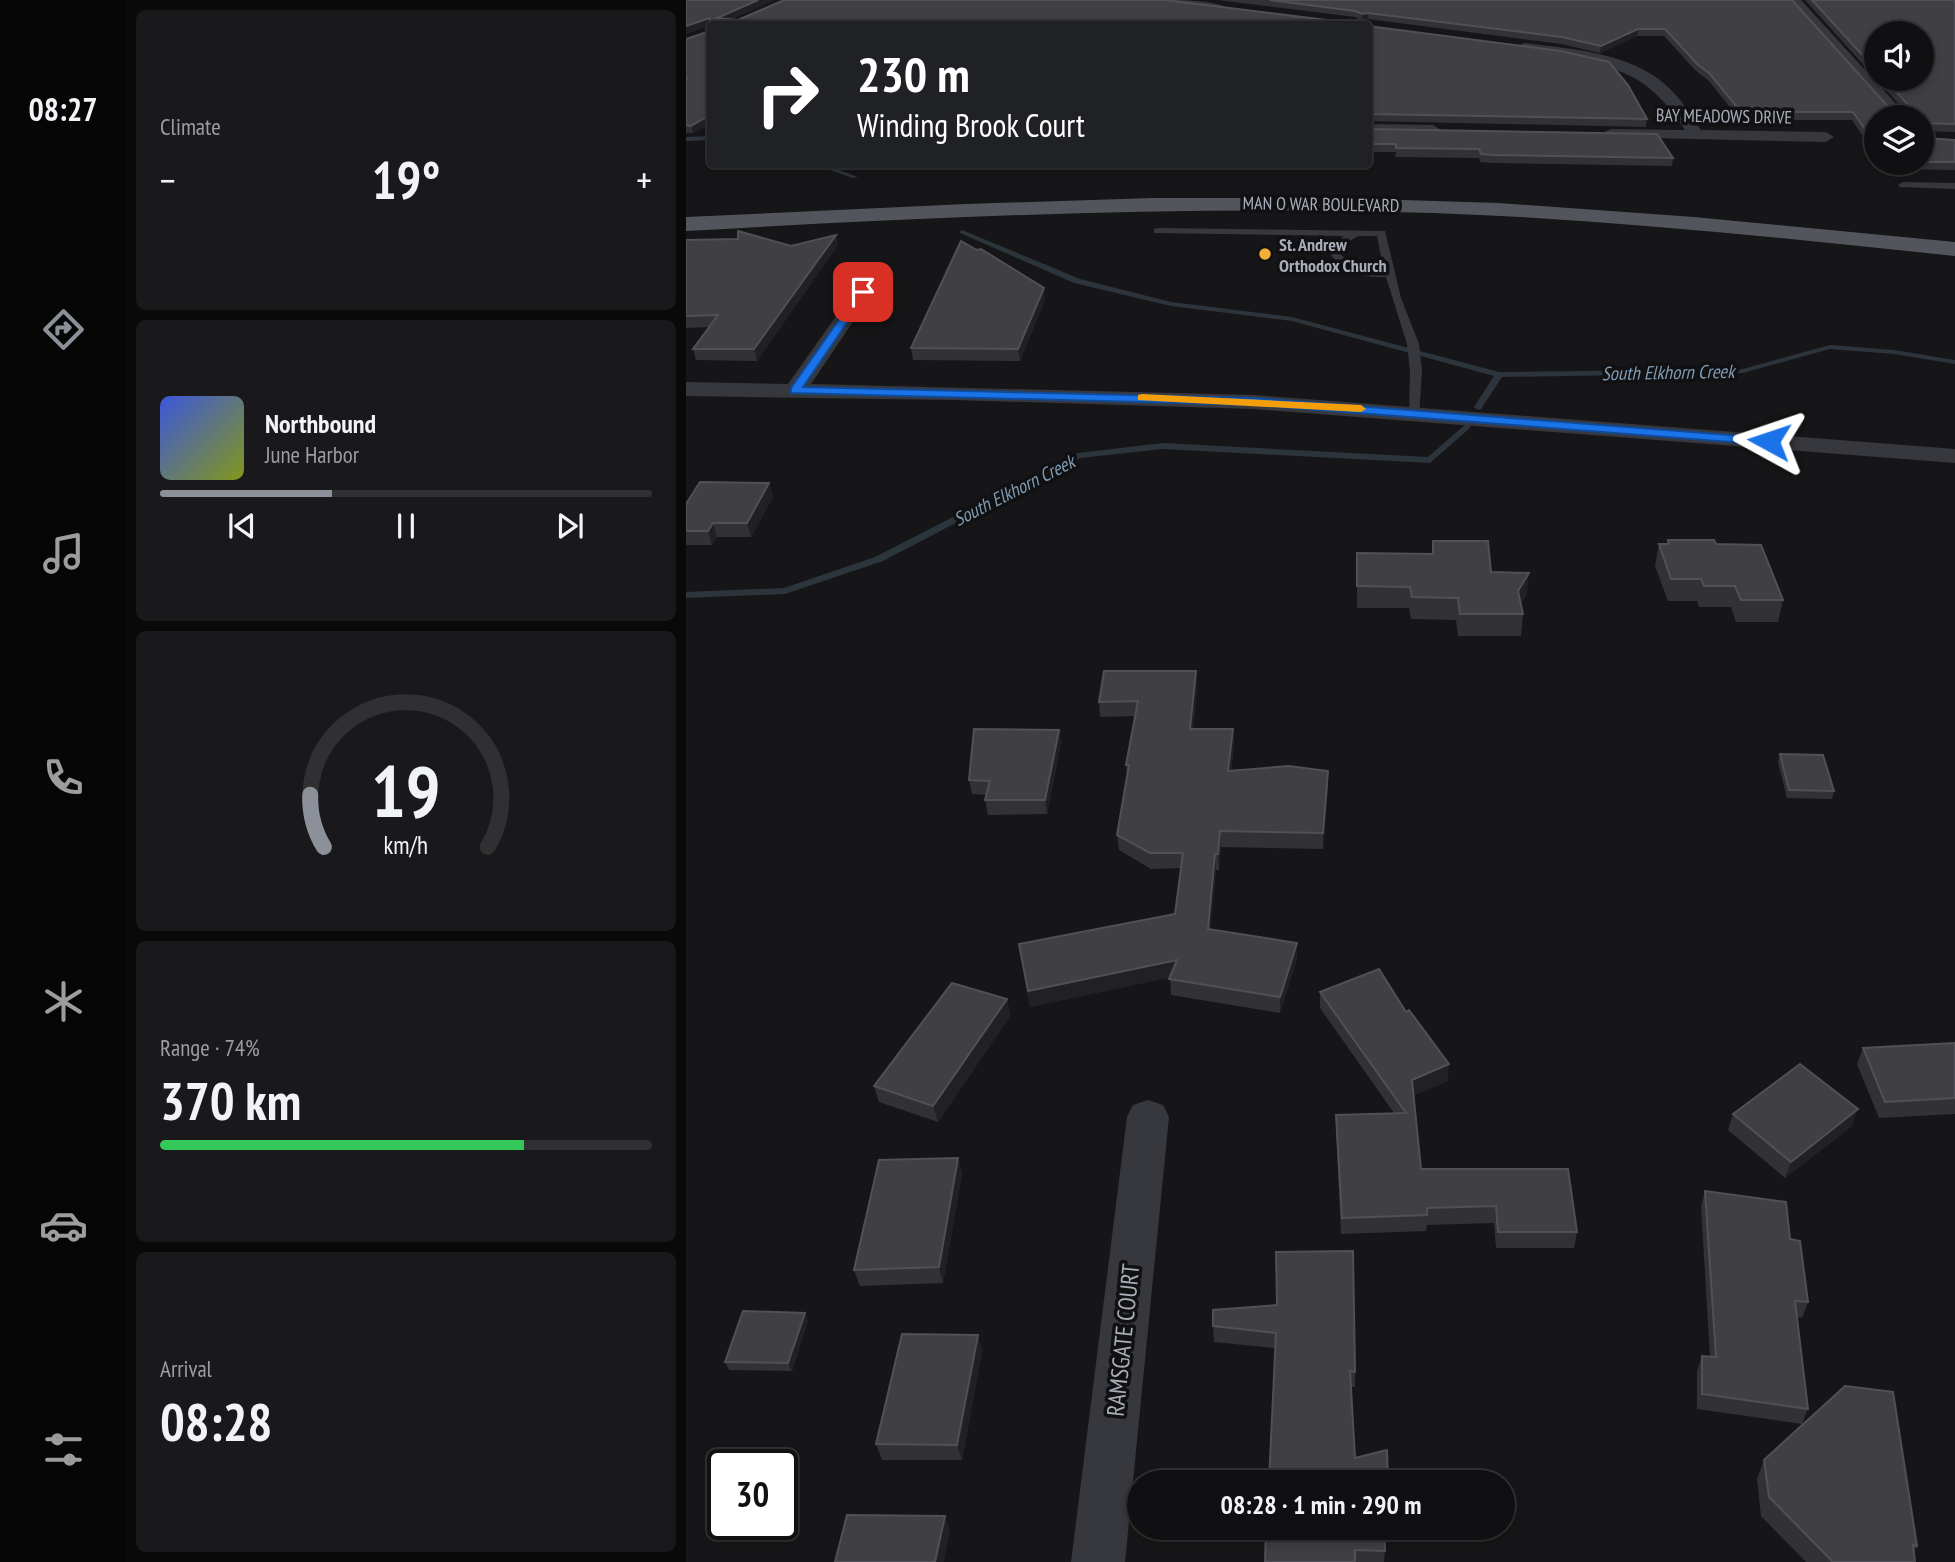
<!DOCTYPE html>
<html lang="en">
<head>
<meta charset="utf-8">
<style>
	body { margin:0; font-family:"PT Sans Narrow",sans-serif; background:#19191b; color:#f1f3f6; height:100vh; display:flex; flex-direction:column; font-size:26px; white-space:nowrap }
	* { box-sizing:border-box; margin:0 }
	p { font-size:23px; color:#9c9d9f }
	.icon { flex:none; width:38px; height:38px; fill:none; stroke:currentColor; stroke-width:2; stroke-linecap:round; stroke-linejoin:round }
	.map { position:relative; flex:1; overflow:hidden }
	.panel { display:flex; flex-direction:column; gap:10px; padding:10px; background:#09090a; width:560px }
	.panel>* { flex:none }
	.guide { position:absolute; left:21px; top:21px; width:665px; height:147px; border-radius:7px; box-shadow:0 4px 10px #0003,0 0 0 2px #303032; background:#202124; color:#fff; overflow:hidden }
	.buttons { position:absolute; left:1178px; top:21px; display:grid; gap:14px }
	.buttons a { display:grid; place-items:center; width:70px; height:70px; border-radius:50%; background:#101012; box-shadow:0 4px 10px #0003,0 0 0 2px #303032; font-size:35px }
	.speed { position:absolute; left:21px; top:1449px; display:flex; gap:14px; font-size:35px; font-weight:700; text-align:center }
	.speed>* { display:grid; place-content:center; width:91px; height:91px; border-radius:50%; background:#101012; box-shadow:0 4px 10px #0003,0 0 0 2px #303032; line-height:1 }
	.speed .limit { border:4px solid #111; border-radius:10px; background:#fff; color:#111 }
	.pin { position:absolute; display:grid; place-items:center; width:60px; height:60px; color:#fff; margin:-30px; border-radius:14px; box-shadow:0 4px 10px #0006 }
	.me { position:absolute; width:77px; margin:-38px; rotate:275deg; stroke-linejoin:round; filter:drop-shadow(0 0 5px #0008) }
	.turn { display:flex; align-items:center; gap:24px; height:147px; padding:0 35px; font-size:32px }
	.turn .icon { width:91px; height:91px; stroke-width:2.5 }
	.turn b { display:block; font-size:49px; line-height:60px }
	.big { font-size:52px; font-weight:600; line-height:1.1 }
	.panel .tile { flex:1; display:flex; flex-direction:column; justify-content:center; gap:10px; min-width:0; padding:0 24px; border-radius:10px; background:#19191b }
	.panel .dial { align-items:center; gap:0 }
	.dial svg { height:182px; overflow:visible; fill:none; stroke:#303032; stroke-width:7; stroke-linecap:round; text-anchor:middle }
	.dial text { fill:#f1f3f6; stroke:none }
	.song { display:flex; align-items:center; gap:21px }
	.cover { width:84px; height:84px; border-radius:10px; background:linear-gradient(135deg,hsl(230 70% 55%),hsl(70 70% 35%)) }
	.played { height:7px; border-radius:4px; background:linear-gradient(90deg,#8c9099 35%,#303032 35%) }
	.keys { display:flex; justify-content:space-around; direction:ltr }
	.heat { display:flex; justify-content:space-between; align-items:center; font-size:38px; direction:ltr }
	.charge { height:10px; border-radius:5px; background:linear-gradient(90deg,#34c759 74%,#303032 0) }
	.trip { position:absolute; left:441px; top:1470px; width:388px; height:70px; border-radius:35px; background:#101012; box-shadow:0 4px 10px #0003,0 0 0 2px #303032; font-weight:600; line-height:70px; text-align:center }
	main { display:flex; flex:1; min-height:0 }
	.tabs { display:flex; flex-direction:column; width:126px; justify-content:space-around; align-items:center; background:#060607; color:#9c9d9f }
	.tabs .icon { width:49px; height:49px }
	.tabs .active { color:#8c9099 }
	.tabs b { font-size:32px; color:#f1f3f6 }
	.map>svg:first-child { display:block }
</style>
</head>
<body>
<main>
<nav class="tabs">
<b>08:27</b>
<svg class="icon active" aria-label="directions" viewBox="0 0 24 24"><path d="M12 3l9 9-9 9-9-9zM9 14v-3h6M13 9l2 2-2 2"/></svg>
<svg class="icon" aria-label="music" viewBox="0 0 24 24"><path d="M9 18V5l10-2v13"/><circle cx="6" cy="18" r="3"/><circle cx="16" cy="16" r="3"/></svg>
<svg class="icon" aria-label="phone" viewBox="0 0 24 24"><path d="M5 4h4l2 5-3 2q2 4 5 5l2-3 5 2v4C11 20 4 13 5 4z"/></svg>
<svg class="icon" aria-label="climate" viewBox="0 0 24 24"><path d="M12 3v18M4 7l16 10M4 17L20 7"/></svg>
<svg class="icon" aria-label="car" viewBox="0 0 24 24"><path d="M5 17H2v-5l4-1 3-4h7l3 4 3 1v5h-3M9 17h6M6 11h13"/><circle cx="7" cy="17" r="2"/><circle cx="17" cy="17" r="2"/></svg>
<svg class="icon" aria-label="filters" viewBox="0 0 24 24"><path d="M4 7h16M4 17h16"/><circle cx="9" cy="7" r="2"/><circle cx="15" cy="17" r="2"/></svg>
</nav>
<section class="panel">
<div class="tile"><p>Climate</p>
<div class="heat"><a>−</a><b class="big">19°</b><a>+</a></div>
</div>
<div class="tile">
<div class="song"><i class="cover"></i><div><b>Northbound</b><p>June Harbor</p></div></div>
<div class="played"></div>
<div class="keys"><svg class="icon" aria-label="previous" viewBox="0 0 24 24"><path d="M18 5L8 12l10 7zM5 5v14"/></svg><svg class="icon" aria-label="pause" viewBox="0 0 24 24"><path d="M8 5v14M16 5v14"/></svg><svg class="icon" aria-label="next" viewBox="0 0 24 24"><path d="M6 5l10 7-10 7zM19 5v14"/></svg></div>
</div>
<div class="tile dial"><svg viewBox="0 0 100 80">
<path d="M14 69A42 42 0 1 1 86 69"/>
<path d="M14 69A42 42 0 0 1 8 46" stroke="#8c9099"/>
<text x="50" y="56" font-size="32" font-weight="700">19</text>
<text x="50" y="72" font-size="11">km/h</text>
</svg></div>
<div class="tile"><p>Range · 74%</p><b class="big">370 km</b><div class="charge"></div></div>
<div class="tile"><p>Arrival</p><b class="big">08:28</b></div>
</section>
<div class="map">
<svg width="1269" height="1562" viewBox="0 0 1269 1562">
	<rect width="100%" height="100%" fill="#161618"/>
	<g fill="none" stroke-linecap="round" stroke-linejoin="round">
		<!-- stream -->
		<g fill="#2c353c" fill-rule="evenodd">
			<path d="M 24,136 L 24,140 L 0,141 L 0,137 Z"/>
			<path d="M 126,164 L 137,164 L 172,177 L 167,178 Z"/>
			<path d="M 276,230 L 394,279 L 485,302 L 606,317 L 813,372 L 1057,369 L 1144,345 L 1208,350 L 1269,360 L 1269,364 L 1208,354 L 1144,349 L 1057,373 L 816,377 L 795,409 L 792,410 L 788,407 L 808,376 L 606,321 L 485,306 L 388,283 L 274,233 L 273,232 Z"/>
			<path d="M 781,423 L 784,424 L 784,428 L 744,463 L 477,449 L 394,458 L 197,561 L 99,594 L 0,598 L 0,592 L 98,588 L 189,557 L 392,453 L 477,443 L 742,457 Z"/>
		</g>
		<!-- lane -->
		<g fill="#37383d" fill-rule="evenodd">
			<path d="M 1217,182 L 1269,183 L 1269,189 L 1214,187 L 1212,185 Z"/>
			<path d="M 472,228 L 699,231 L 715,298 L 733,344 L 736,371 L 733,416 L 729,417 L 723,413 L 724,371 L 721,344 L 700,277 C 676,277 660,275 645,255 L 650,242 L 658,236 L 468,233 L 468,229 ZM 672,236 L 691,236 L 698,271 L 671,268 L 655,255 L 659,244 Z"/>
		</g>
		<!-- street -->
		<g fill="#37383d" fill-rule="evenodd">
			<path d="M 474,0 C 493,0 524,0 540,7 L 533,11 L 480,4 Z"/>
			<path d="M 1102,0 L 1115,0 L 1222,117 L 1206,117 Z"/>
			<path d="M 838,43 C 885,49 945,52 982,87 C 996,100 1005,115 1015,130 L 1140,132 L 1148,137 L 1140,142 L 920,137 L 918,134 L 920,131 L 926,129 L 999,130 C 952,55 908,68 833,50 L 831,47 Z"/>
			<path d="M 682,124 L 747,125 L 755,130 L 747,135 L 682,134 Z"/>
			<path d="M 177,286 L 184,288 L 187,292 L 125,384 L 568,395 L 1269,449 L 1269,463 L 568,409 L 268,400 L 0,396 L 0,382 L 102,384 L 170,288 Z"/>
			<path d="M 462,1100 L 477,1105 L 483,1117 L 439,1562 L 385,1562 L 441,1117 L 447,1105 Z"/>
		</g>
		<!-- primary -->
		<path fill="#53555c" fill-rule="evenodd" d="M 466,198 L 653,198 L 812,203 L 1008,217 L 1269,242 L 1269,256 C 1095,238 922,219 747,213 C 498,205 249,217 0,231 L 0,217 L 280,204 Z"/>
	</g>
	<!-- wall -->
	<g fill="#323236" fill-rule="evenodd">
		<path d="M 0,0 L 89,0 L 45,19 L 52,20 L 674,20 L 669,17 L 532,0 L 1106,0 L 1206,111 L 1220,112 L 1119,0 L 1269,0 L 1269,132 L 1236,131 L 1190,117 L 1190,156 L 1166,120 L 1054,120 L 1023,81 L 1010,71 L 978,36 L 951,36 L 914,53 L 875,44 L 682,19 L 680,20 L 24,25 L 0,34 ZM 1190,33 L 1236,79 L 1190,79 Z"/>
		<path d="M 682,26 L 961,119 L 960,127 L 682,121 Z"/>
		<path d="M 24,31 L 24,124 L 7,133 L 0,133 L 0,39 Z"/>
		<path d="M 682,129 L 987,158 L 986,166 L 808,163 L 794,162 L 793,158 L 709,157 L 710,152 L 682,152 Z"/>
		<path d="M 1236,135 L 1238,138 L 1269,140 L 1269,170 L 1199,169 L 1195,163 L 1236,163 Z"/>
		<path d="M 52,239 L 105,246 L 152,245 L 71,361 L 10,360 L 7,349 L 23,327 L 0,328 L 0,240 Z"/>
		<path d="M 359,299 L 334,361 L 227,360 L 225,348 Z"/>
		<path d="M 83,483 L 87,497 L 65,537 L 31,537 L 26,545 L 0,545 L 0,504 Z"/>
		<path d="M 982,540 L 1030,544 L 1097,600 L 1092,622 L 1050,622 L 1045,607 L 1013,607 L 1011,601 L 982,601 L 969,566 L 973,544 L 981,544 Z"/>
		<path d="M 747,541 L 805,572 L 841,594 L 835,604 L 837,614 L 835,636 L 772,636 L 770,620 L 725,619 L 723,608 L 671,608 L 671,553 L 746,554 Z"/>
		<path d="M 510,671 L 511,686 L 507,729 L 547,729 L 548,744 L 545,771 L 642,771 L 642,786 L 637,849 L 535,847 L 533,870 L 530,870 L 524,930 L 611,943 L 611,959 L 594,1013 L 485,995 L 484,977 L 344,1007 L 333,944 L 489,914 L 495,868 L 465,869 L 433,850 L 431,835 L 441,774 L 440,765 L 450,716 L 414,717 L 413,702 Z"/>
		<path d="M 373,730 L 375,743 L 361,814 L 302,815 L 299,800 L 300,795 L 286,794 L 283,780 Z"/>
		<path d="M 1094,754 L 1148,791 L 1146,799 L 1101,798 L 1092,762 Z"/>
		<path d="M 634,992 L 762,1081 L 728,1095 L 735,1169 L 891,1232 L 888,1248 L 810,1248 L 808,1223 L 741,1225 L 740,1231 L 655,1234 L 650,1131 L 650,1115 L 708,1113 L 634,1008 Z"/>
		<path d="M 321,999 L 324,1016 L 252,1122 L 193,1102 L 188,1086 Z"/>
		<path d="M 1269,1043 L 1269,1114 L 1193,1118 L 1171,1064 L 1177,1048 Z"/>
		<path d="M 1047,1114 L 1166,1126 L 1099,1178 L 1042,1130 Z"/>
		<path d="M 272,1158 L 276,1174 L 257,1283 L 174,1286 L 168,1270 Z"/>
		<path d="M 1019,1191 L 1104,1239 L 1122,1302 L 1116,1318 L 1111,1317 L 1122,1409 L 1116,1424 L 1011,1409 L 1011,1371 L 1016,1356 L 1024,1357 L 1015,1206 Z"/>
		<path d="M 591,1305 L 669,1372 L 669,1387 L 665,1387 L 669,1458 L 583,1482 L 589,1348 L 528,1342 L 527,1326 Z"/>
		<path d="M 119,1313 L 122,1321 L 106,1371 L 43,1370 L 39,1362 Z"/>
		<path d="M 292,1335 L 296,1351 L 276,1460 L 196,1460 L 190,1444 Z"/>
		<path d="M 1078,1460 L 1231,1546 L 1228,1552 L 1229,1562 L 1120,1562 L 1075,1516 L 1071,1479 Z"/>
		<path d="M 579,1549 L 699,1551 L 698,1562 L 579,1562 Z"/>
	</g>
	<!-- shaded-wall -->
	<g fill="#212124">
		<path d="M 72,0 L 89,0 L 32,24 L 31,18 Z"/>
		<path d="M 682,13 L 682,19 L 676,21 L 676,14 Z"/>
		<path d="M 24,18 L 24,25 L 0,34 L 0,26 Z"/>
		<path d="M 952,29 L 951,36 L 914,53 L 915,46 Z"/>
		<path d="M 24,115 L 24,124 L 7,133 L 5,126 Z"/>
		<path d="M 150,235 L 152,245 L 71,361 L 68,349 Z"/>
		<path d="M 358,288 L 359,299 L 334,361 L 332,349 Z"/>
		<path d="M 83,483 L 87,497 L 65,537 L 61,523 Z"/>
		<path d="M 27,523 L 31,537 L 26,545 L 22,531 Z"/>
		<path d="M 843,573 L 841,594 L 830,612 L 832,591 Z"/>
		<path d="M 510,671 L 511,686 L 505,744 L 504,729 Z"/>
		<path d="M 547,729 L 548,744 L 543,786 L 542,771 Z"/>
		<path d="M 373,730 L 375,743 L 361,814 L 359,800 Z"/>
		<path d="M 642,771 L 642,786 L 637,849 L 637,833 Z"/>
		<path d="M 534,831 L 535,847 L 533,870 L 532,854 Z"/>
		<path d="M 529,854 L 530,870 L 523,945 L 522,929 Z"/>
		<path d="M 611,943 L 611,959 L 594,1013 L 594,997 Z"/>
		<path d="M 491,960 L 492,976 L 344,1007 L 342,991 Z"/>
		<path d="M 321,999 L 324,1016 L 252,1122 L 247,1106 Z"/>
		<path d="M 763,1064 L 762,1081 L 725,1096 L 726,1080 Z"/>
		<path d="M 1172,1109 L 1166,1126 L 1099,1178 L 1105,1162 Z"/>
		<path d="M 272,1158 L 276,1174 L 257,1283 L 253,1267 Z"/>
		<path d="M 119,1313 L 122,1321 L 106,1371 L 102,1363 Z"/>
		<path d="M 292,1335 L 296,1351 L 276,1460 L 271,1445 Z"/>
		<path d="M 259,1516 L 264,1530 L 258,1562 L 249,1562 Z"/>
	</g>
	<!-- building -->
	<g fill="#3f3f44" stroke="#4f5156" stroke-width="2">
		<path d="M 0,0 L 72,0 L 31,18 L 52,20 L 98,0 L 479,0 L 641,20 L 679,20 L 681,24 L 24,24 L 24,30 L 24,18 L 0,26 Z"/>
		<path d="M 584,0 L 1106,0 L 1206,111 L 1224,112 L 1226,109 L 1198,79 L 1236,79 L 1236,33 L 1190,33 L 1190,70 L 1126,0 L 1269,0 L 1269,124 L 1236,123 L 1236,132 L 1236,117 L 1190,117 L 1190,145 L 1167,112 L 1055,112 L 1024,74 L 1011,64 L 979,29 L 952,29 L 915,46 L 876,37 L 682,13 L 676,14 L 669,11 Z"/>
		<path d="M 682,26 L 875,51 L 923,62 L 942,85 L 961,119 L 682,114 Z"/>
		<path d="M 24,31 L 24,115 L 5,126 L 0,125 L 0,80 L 2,79 L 0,79 L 0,39 Z"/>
		<path d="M 682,129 L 971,134 L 987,158 L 808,155 L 795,154 L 793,149 L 710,148 L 710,144 L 682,144 Z"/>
		<path d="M 1236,135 L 1238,138 L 1269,140 L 1269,162 L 1236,162 Z"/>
		<path d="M 52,231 L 105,246 L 150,235 L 68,349 L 7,349 L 32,315 L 0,316 L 0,240 L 52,239 Z"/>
		<path d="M 275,241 L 291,250 L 295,249 L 358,288 L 332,349 L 225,348 Z"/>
		<path d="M 14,482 L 83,483 L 61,523 L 27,523 L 22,531 L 0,531 L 0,504 Z"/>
		<path d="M 982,540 L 1028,540 L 1030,544 L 1075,545 L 1097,600 L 1055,600 L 1049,586 L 1018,586 L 1015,579 L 985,579 L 973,544 L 983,544 Z"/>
		<path d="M 747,541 L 802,541 L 805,572 L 843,573 L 832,591 L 837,614 L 774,614 L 772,598 L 726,597 L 724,587 L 671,586 L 671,553 L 747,554 Z"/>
		<path d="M 418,671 L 510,671 L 504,729 L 547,729 L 542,771 L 603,766 L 642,771 L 637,833 L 534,831 L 532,854 L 529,854 L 522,929 L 611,943 L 594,997 L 483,979 L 491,960 L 342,991 L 333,944 L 489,914 L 497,853 L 464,853 L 431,835 L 443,765 L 440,765 L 452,701 L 413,702 Z"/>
		<path d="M 288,729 L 373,730 L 359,800 L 299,800 L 304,781 L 283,780 Z"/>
		<path d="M 1094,754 L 1137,755 L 1148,791 L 1103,790 Z"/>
		<path d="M 693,969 L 720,1012 L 723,1010 L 763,1064 L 726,1080 L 735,1169 L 882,1169 L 891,1232 L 812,1232 L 810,1206 L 741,1208 L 741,1215 L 656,1218 L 650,1115 L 720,1113 L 634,992 Z"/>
		<path d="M 266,983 L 321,999 L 247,1106 L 188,1086 Z"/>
		<path d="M 1269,1043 L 1269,1098 L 1199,1102 L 1177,1048 Z"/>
		<path d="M 1114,1064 L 1172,1109 L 1105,1162 L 1047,1114 Z"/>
		<path d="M 272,1158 L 253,1267 L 168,1270 L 193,1160 Z"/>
		<path d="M 1019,1191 L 1100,1202 L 1104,1239 L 1114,1241 L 1122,1302 L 1109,1301 L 1122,1409 L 1016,1394 L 1016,1356 L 1030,1357 Z"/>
		<path d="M 667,1251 L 669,1372 L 664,1371 L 669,1458 L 701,1450 L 702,1482 L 583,1482 L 590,1333 L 527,1326 L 527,1310 L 591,1305 L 590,1252 Z"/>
		<path d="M 57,1311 L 119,1313 L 102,1363 L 39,1362 Z"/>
		<path d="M 216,1334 L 292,1335 L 271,1445 L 190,1444 Z"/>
		<path d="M 1159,1386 L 1207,1392 L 1231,1546 L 1227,1545 L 1229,1562 L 1147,1562 L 1083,1497 L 1078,1460 Z"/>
		<path d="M 161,1515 L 259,1516 L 249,1562 L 149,1562 Z"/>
		<path d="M 580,1528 L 698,1528 L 699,1551 L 669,1550 L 669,1562 L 579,1562 Z"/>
	</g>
	<!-- route -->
	<path fill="#1a73e8" stroke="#114b97" stroke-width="2" d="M 177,289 L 182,292 L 117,387 L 568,398 L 1083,438 L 1089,441 L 1083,445 L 568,405 L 105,393 L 105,388 L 174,290 Z"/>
	<!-- slow -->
	<path fill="#f59e0b" d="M 456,394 L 675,405 L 680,409 L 675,412 L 452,400 L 452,395 Z"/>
	<!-- markers -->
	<circle fill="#f2b134" stroke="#111113" stroke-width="2.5" cx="579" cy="254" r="7"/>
	<g text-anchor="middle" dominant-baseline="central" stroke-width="7" stroke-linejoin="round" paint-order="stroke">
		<!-- far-street labels -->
		<g font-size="18" fill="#a8adb8" stroke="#111113">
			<text transform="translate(1038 116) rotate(1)">BAY MEADOWS DRIVE</text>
			<text transform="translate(635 204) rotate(1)">MAN O WAR BOULEVARD</text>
		</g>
		<!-- far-poi labels -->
		<g font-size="18" font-weight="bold" fill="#a8adb8" stroke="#111113" text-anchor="start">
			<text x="593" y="244">St. Andrew<tspan x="593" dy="21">Orthodox Church</tspan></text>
		</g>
		<!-- far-water labels -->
		<g font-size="19" font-style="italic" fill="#7f9bb3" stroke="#111113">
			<text transform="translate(982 372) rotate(-1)">South Elkhorn Creek</text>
			<text transform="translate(328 490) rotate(-27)">South Elkhorn Creek</text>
		</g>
		<!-- near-street labels -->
		<g font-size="24" fill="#a8adb8" stroke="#111113">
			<text transform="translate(437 1340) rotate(-84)">RAMSGATE COURT</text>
		</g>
	</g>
</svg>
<div class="buttons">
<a><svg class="icon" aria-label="sound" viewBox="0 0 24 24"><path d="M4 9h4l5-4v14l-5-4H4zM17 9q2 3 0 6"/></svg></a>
<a><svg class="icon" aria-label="layers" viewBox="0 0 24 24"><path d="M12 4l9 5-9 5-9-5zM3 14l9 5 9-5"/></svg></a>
</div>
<div class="speed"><div class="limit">30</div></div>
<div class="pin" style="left:177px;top:292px;background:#d93025"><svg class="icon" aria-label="arrive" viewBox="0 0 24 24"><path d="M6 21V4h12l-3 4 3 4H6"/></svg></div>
<svg class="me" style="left:1083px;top:441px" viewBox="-20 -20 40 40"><path d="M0-17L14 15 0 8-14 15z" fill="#1a73e8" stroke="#fff" stroke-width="4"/></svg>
<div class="trip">08:28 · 1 min · 290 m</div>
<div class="guide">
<div class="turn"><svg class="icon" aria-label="right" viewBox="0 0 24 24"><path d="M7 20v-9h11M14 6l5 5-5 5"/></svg><div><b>230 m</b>Winding Brook Court</div></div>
</div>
</div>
</main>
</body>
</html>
